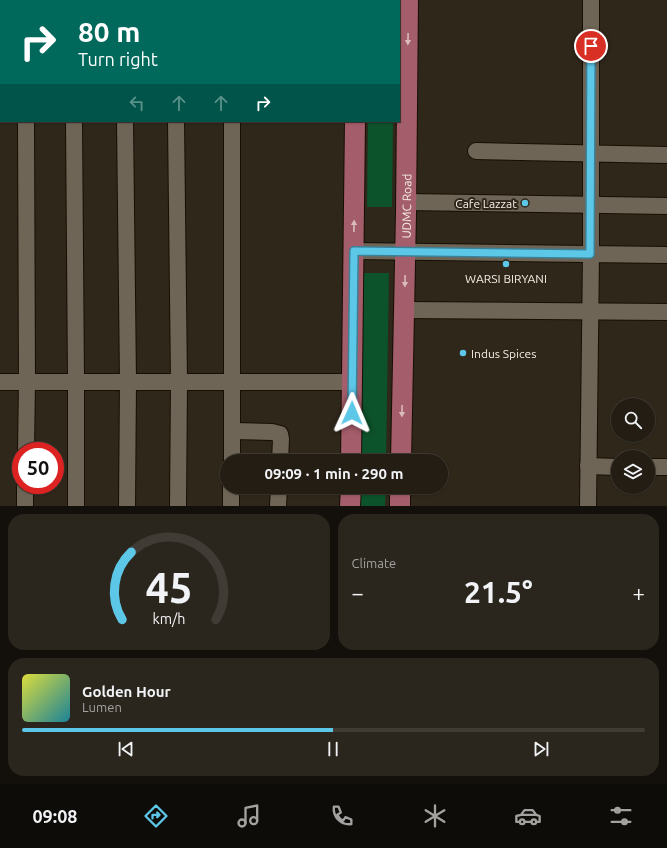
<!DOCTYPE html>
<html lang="en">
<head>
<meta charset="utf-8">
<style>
	body { margin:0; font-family:Ubuntu,sans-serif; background:#2b261d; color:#f1f3f6; height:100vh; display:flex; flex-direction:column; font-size:15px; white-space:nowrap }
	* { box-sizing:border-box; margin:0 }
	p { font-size:13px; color:#a3a2a0 }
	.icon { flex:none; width:22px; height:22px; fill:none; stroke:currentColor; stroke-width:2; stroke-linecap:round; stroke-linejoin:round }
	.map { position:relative; height:506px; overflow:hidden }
	.side { display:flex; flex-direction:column; gap:8px; padding:8px; background:#13100b; flex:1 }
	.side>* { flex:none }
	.banner { position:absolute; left:0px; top:0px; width:400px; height:122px; box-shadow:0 1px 3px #0004,0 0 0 1px #403b34; background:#00695c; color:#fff; overflow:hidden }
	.tools { position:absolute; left:611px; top:398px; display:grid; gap:8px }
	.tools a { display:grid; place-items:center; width:44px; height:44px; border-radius:50%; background:#231d14; box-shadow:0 1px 3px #0004,0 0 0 1px #403b34; font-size:20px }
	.speed { position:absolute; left:12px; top:442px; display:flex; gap:8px; font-size:20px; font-weight:700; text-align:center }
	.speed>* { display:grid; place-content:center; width:52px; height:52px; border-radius:50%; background:#231d14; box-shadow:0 1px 3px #0004,0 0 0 1px #403b34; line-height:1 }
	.speed .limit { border:6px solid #d22; background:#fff; color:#111 }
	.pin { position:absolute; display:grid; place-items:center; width:34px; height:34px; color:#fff; margin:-17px; border:2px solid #fff; border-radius:50%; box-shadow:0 1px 4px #0007 }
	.me { position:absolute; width:44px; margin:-22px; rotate:1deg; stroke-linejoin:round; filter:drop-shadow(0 0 3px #0008) }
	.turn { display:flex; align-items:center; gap:14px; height:84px; padding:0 12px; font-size:18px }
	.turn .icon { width:52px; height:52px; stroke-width:2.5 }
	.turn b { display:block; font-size:28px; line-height:34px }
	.lanes { display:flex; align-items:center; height:38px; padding:0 12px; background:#0003; justify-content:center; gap:20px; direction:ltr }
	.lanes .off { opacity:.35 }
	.big { font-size:30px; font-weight:600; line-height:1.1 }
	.side .tile { flex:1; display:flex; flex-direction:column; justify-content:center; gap:6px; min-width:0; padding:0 14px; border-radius:16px; background:#2b261d }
	.side .dial { align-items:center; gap:0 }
	.dial svg { height:104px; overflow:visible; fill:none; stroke:#403b34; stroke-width:7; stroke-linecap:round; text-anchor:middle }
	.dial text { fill:#f1f3f6; stroke:none }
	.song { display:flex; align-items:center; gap:12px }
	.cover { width:48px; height:48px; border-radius:6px; background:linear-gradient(135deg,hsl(60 70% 55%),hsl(190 70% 35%)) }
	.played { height:4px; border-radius:2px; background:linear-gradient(90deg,#5dc7e8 50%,#403b34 50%) }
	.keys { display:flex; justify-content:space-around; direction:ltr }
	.heat { display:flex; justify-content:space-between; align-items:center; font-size:22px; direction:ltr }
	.side .tiles { flex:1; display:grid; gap:8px; grid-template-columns:1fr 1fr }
	.tile:last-child { grid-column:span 2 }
	.trip { position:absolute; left:220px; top:454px; width:228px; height:40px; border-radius:20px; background:#231d14; box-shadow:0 1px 3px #0004,0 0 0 1px #403b34; font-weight:600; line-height:40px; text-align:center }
	.tabs { display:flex; height:64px; justify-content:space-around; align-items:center; background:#0e0c08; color:#a3a2a0 }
	.tabs .icon { width:28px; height:28px }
	.tabs .selected { color:#5dc7e8 }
	.tabs b { font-size:18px; color:#f1f3f6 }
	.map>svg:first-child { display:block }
</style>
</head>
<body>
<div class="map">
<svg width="667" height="506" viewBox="0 0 667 506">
	<rect width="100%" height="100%" fill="#2f271a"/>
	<!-- green -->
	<g fill="#0c522a">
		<path d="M 368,121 L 393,121 L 392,207 L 367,207 Z"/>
		<path d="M 363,273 L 389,273 L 386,461 L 360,461 Z"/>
		<path d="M 360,487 L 386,487 L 385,506 L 359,506 Z"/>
	</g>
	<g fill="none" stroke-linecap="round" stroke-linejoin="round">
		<defs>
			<g id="minor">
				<path d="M 0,17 L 1,17"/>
				<path d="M 0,78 L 1,78"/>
				<path d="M 74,121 L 76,382 L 76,506"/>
				<path d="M 125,121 L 128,382 L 127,506"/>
				<path d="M 176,121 L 179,382 L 178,506"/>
				<path d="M 476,151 L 667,155"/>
				<path d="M 406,202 L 667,206"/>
				<path d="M 354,251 L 667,255"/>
				<path d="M 404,310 L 667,312"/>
				<path d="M 0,382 L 353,382"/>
				<path d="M 232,431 L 272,432 L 280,434 L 281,439 L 280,461"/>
				<path d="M 26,451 L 27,382 L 26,121"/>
				<path d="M 232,461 L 232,121"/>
				<path d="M 588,466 L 618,467"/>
				<path d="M 648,467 L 667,467"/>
				<path d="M 25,506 L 25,485"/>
				<path d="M 231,506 L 231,487"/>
				<path d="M 278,506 L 279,487"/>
				<path d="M 588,506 L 591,254 L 591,0"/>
			</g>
			<g id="major">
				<path d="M 356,1 L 356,0"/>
				<path d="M 351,461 L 355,121"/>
				<path id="s1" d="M 401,461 L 406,213 L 408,0"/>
				<path d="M 350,506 L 351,487"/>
				<path d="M 400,506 L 400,487"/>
			</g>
		</defs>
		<!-- minor casing -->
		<use href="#minor" stroke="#170f04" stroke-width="18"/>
		<!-- major casing -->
		<use href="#major" stroke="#170f04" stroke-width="22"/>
		<!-- minor -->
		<use href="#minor" stroke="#6f6557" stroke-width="16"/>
		<!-- major -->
		<use href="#major" stroke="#a45d6a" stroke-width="20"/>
	</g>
	<!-- one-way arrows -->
	<defs><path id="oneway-solid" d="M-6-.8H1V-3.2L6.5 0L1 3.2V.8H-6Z"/></defs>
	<g fill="#d8bbba">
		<use href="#oneway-solid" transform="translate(408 39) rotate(91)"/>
		<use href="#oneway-solid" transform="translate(354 226) rotate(-89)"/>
		<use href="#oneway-solid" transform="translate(405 281) rotate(91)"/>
		<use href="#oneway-solid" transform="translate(402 411) rotate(91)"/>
	</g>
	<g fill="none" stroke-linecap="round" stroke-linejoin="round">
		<defs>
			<path id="route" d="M 352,413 L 354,251 L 590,254 L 591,46"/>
		</defs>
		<!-- route casing -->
		<use href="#route" stroke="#3c8197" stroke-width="10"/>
		<!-- route -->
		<use href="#route" stroke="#5dc7e8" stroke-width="7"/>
	</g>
	<!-- markers -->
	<g fill="#5dc7e8" stroke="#2f271a" stroke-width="1.5">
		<circle cx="525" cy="203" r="4"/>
		<circle cx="506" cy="264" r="4"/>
		<circle cx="463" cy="353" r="4"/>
	</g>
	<g text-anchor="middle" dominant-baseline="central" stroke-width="4" stroke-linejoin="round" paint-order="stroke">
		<!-- poi labels -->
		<g font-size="12" fill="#f4eee5" stroke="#2f271a" text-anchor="end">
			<text x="517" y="203">Cafe Lazzat</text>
			<text x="506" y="278" text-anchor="middle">WARSI BIRYANI</text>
			<text x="471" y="353" text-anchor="start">Indus Spices</text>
		</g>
		<!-- street labels -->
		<g font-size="12" fill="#f4eee5" stroke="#2f271a">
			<text stroke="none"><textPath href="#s1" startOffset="255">UDMC Road</textPath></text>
		</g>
	</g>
</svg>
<div class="tools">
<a><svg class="icon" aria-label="search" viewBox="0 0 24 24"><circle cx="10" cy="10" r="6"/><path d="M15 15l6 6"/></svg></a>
<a><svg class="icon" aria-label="layers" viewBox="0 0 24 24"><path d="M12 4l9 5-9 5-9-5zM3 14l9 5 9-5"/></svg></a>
</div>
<div class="speed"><div class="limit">50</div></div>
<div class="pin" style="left:591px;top:46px;background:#d93025"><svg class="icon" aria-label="arrive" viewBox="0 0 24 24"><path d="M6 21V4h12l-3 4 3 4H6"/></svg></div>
<svg class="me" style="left:352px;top:413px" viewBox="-20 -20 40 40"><path d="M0-17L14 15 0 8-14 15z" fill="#5dc7e8" stroke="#fff" stroke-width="4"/></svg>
<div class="trip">09:09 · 1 min · 290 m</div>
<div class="banner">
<div class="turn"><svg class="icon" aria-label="right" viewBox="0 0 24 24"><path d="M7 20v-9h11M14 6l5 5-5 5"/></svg><div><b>80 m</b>Turn right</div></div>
<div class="lanes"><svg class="icon off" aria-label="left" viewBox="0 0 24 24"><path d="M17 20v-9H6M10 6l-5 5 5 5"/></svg><svg class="icon off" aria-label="ahead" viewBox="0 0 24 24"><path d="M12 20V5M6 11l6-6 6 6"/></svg><svg class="icon off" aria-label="ahead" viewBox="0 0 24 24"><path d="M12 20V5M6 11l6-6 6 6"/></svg><svg class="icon" aria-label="right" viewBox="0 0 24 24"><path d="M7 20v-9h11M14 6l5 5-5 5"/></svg></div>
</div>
</div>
<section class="side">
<div class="tiles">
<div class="tile dial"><svg viewBox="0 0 100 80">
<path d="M14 69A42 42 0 1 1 86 69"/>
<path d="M14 69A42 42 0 0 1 21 17" stroke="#5dc7e8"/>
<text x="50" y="56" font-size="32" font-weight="700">45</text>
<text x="50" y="72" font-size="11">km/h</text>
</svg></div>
<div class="tile"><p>Climate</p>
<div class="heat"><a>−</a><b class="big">21.5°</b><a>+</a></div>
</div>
<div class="tile">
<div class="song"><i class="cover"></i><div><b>Golden Hour</b><p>Lumen</p></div></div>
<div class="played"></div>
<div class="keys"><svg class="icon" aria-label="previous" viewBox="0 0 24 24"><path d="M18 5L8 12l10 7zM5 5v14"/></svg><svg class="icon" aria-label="pause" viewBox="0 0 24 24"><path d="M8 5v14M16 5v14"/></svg><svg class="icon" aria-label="next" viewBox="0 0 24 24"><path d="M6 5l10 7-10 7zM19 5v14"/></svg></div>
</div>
</div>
</section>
<nav class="tabs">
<b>09:08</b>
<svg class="icon selected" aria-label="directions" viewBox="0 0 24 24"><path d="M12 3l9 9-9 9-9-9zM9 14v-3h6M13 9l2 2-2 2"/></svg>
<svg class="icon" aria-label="music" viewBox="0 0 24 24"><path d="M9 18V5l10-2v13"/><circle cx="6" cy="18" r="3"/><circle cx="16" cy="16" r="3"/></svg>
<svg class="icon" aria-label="phone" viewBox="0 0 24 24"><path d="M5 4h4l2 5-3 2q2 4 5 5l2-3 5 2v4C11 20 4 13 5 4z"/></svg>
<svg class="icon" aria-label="climate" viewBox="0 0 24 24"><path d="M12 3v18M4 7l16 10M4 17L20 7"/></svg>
<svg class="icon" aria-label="car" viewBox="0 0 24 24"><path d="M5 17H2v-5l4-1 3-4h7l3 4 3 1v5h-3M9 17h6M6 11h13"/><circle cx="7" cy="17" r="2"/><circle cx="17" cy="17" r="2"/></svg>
<svg class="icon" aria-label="filters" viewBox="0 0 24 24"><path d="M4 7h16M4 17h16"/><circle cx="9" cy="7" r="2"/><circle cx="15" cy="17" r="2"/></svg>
</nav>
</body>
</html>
